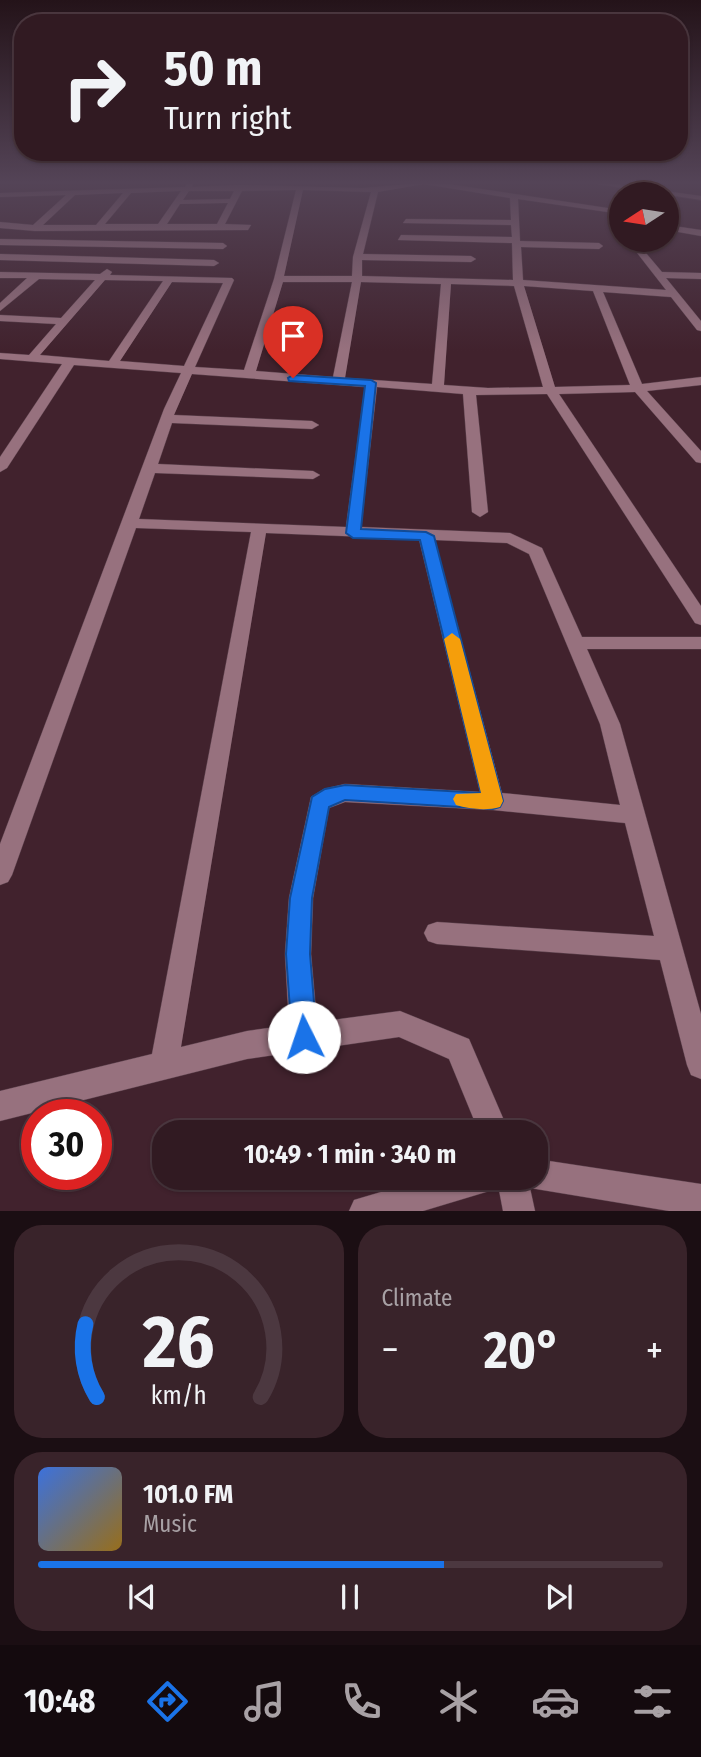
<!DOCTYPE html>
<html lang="en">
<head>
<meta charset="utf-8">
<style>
	body { margin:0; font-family:"Fira Sans Condensed",sans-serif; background:#39232a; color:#f1f3f6; height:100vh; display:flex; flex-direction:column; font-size:26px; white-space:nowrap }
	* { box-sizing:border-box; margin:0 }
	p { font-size:23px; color:#a8a1a5 }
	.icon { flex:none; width:38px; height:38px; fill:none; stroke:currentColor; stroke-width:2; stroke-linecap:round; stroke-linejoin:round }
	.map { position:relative; height:1211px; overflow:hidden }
	.side { display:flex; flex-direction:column; gap:14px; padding:14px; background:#1b0e13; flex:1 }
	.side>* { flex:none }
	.hud { position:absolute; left:14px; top:14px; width:674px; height:147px; border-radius:28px; box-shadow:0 2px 5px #0004,0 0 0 2px #4c3840; background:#311a22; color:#f1f3f6; overflow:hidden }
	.needle { width:46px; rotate:258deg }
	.fabs { position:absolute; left:609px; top:182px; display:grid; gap:14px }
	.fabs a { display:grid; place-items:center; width:70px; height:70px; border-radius:50%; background:#311a22; box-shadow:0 2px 5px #0004,0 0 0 2px #4c3840; font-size:35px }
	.speed { position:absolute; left:21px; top:1099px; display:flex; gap:14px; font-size:35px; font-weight:700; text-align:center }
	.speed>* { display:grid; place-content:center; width:91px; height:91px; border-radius:50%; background:#311a22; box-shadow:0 2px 5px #0004,0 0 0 2px #4c3840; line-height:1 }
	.speed .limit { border:10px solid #d22; background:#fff; color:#111 }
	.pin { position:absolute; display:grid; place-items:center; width:60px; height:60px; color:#fff; margin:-72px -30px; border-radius:50% 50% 50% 0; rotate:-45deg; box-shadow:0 0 7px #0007 }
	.pin .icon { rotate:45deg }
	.me { position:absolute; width:77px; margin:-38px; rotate:356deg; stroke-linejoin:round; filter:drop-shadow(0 0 5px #0008) }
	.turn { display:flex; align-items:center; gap:24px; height:147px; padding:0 35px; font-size:32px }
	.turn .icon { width:91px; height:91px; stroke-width:2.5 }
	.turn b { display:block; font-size:49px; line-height:60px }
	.big { font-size:52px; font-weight:700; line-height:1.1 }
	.side .widget { flex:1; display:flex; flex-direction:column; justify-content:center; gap:10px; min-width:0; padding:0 24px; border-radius:28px; background:#39232a }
	.side .dial { align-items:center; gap:0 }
	.dial svg { height:182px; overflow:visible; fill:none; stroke:#4c3840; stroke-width:7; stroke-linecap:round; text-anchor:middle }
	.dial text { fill:#f1f3f6; stroke:none }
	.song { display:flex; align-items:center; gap:21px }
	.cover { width:84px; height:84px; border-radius:10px; background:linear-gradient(135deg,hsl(220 70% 55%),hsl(40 70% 35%)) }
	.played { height:7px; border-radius:4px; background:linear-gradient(90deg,#1a73e8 65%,#4c3840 65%) }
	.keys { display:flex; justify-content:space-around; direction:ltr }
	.heat { display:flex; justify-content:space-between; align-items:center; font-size:38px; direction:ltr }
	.side .tiles { flex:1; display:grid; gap:14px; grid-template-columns:1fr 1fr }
	.widget:last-child { grid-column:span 2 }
	.trip { position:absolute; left:152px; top:1120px; width:396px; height:70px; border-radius:28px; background:#311a22; box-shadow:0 2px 5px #0004,0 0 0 2px #4c3840; font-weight:700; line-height:70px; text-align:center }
	.tabs { display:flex; height:112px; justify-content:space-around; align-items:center; background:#140a0e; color:#a8a1a5 }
	.tabs .icon { width:49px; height:49px }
	.tabs .selected { color:#1a73e8 }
	.tabs b { font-size:32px; color:#f1f3f6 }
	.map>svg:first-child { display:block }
</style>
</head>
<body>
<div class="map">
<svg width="701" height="1211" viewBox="0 0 701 1211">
	<rect width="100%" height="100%" fill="#41222d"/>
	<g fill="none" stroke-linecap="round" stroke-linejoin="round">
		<defs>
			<g id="minor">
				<path d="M 188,182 L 194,182 L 192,187 L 240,185 L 362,188 L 435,182 L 621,210 L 621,214 L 518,199 L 520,241 L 599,243 L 603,246 L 599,249 L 521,247 L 523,280 L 666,290 L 627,240 L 635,240 L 662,272 L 701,273 L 701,279 L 666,278 L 701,321 L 701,331 L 697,330 L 671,297 L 603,292 L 642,384 L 701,377 L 701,385 L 647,391 L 701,451 L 701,463 L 696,462 L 635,392 L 559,394 L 701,606 L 701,625 L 695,623 L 547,394 L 476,395 L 488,512 L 480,517 L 472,512 L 463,394 L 377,387 L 361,527 L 510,533 L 542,548 L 582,637 L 701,637 L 701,649 L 587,649 L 620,724 L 701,1014 L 701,1079 L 691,1075 L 687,1065 L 660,960 L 437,944 L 428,941 L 424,933 L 428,925 L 437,922 L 654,936 L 625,823 L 493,810 L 345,802 L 329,808 L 313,898 L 311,954 L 317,1022 L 400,1011 L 469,1039 L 509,1132 L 479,1132 L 449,1059 L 399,1037 L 247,1059 L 0,1121 L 0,1091 L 152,1054 L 251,532 L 136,528 L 12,875 L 8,882 L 0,885 L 0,844 L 164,409 L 181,373 L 74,365 L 7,468 L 0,472 L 0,457 L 62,364 L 0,359 L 0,353 L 29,355 L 56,324 L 0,321 L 0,315 L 61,318 L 95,280 L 39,279 L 0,311 L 0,303 L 27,278 L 0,278 L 0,272 L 100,274 L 107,269 L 112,272 L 110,275 L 232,278 L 234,280 L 195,367 L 244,370 L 274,279 L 296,190 L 242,191 L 225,224 L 251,225 L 248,230 L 35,231 L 0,228 L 0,222 L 33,225 L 66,195 L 0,197 L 0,193 L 185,187 ZM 424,184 L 510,198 L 511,220 L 406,219 L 403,223 L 511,225 L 512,237 L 401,235 L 398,240 L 512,243 L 513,280 L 362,276 L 362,260 L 471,262 L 476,259 L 471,256 L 363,254 L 378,192 ZM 303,190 L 371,192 L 353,257 L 352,276 L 284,276 ZM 181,191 L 158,224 L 105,224 L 131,193 ZM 189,191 L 234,191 L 230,199 L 183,200 ZM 123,193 L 96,225 L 43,225 L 75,195 ZM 228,203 L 217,224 L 167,224 L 180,204 ZM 105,280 L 163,281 L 109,361 L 40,355 ZM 172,282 L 223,283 L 184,366 L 120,361 ZM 283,282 L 352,282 L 333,377 L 256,371 ZM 361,282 L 441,284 L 432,384 L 345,378 ZM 451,284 L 514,286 L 543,387 L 488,388 L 444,385 ZM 524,286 L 593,291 L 630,385 L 555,387 ZM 192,374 L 365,387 L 346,527 L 139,519 L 155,473 L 313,479 L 320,475 L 313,471 L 158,464 L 172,423 L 312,429 L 319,425 L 312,421 L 174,415 ZM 266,533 L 419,539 L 480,792 L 345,784 L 324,789 L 311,797 L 289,898 L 285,954 L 289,1025 L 247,1031 L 181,1047 ZM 435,540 L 507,543 L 529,554 L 600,724 L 620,805 L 502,793 Z"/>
				<path d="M 584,182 L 601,182 L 701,196 L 701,200 Z"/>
				<path d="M 667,225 L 701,230 L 701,236 L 667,230 Z"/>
				<path d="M 0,239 L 223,243 L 227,246 L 223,249 L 0,245 Z"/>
				<path d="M 0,254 L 214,260 L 219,263 L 214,266 L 0,260 Z"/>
				<path d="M 536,1159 L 701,1184 L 701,1211 L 669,1211 L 530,1188 L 535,1211 L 503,1211 L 498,1185 L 496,1189 L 423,1211 L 349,1211 L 354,1200 L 428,1178 L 536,1178 Z"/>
			</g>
		</defs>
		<!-- minor casing -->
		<use href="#minor" stroke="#5a404b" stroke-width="1"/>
		<!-- minor -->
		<use href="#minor" fill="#97717e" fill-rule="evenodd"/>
	</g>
	<!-- sky -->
	<linearGradient id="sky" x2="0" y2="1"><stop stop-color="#241319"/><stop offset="0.52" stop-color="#544457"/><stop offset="1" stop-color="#544457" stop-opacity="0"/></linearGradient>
	<rect width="701" height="351" fill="url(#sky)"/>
	<!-- route -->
	<path fill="#1a73e8" stroke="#114b97" stroke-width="2" d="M 293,375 L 371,380 L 376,383 L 361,529 L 426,532 L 434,536 L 503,801 L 500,807 L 493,809 L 345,800 L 329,807 L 312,898 L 310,954 L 317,1037 L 313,1046 L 304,1049 L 295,1046 L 292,1037 L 286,954 L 290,898 L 312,797 L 325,789 L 345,785 L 481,793 L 420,540 L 353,538 L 346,533 L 365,386 L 289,381 L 288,378 Z"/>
	<!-- slow -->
	<path fill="#f59e0b" d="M 452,633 L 460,639 L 503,801 L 500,807 C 487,811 469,809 456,805 L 453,799 L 456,794 L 481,793 L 444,639 Z"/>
</svg>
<div class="fabs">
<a><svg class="needle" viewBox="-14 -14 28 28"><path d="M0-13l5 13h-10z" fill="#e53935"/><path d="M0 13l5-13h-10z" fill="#a8a1a5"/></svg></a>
</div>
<div class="speed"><div class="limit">30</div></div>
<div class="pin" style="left:293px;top:378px;background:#d93025"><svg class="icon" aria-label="arrive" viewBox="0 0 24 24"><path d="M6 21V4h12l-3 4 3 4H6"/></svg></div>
<svg class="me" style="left:304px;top:1037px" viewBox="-20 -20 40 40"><circle r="19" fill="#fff"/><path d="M0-13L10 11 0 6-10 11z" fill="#1a73e8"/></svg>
<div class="trip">10:49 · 1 min · 340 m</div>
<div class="hud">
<div class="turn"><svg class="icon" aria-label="right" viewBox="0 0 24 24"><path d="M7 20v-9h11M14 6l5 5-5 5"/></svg><div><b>50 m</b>Turn right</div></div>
</div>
</div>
<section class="side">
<div class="tiles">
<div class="widget dial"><svg viewBox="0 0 100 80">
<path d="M14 69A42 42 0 1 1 86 69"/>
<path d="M14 69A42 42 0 0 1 9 37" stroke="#1a73e8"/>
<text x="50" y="56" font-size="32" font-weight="700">26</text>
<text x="50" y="72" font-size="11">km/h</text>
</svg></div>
<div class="widget"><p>Climate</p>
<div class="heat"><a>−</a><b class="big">20°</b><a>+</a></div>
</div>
<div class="widget">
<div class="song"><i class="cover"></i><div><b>101.0 FM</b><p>Music</p></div></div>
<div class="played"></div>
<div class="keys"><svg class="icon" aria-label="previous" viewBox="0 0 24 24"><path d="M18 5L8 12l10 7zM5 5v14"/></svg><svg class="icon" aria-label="pause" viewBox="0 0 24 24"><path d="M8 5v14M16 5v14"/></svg><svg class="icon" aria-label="next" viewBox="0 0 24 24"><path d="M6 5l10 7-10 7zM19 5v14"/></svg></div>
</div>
</div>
</section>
<nav class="tabs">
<b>10:48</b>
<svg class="icon selected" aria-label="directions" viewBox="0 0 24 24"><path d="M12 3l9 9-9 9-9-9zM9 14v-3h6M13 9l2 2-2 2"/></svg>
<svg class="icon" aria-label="music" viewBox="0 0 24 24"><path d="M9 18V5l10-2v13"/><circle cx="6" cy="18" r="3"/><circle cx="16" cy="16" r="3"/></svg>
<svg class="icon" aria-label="phone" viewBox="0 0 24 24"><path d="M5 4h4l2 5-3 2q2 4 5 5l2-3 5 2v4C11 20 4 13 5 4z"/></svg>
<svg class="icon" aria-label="climate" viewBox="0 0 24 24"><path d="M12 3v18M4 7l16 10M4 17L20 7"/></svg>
<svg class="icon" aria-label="car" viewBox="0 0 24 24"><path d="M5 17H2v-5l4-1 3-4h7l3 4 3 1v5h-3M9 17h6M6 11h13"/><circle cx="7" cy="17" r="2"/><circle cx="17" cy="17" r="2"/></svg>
<svg class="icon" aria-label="filters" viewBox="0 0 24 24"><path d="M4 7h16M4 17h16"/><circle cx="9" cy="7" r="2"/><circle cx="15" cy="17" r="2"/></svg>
</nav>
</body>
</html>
